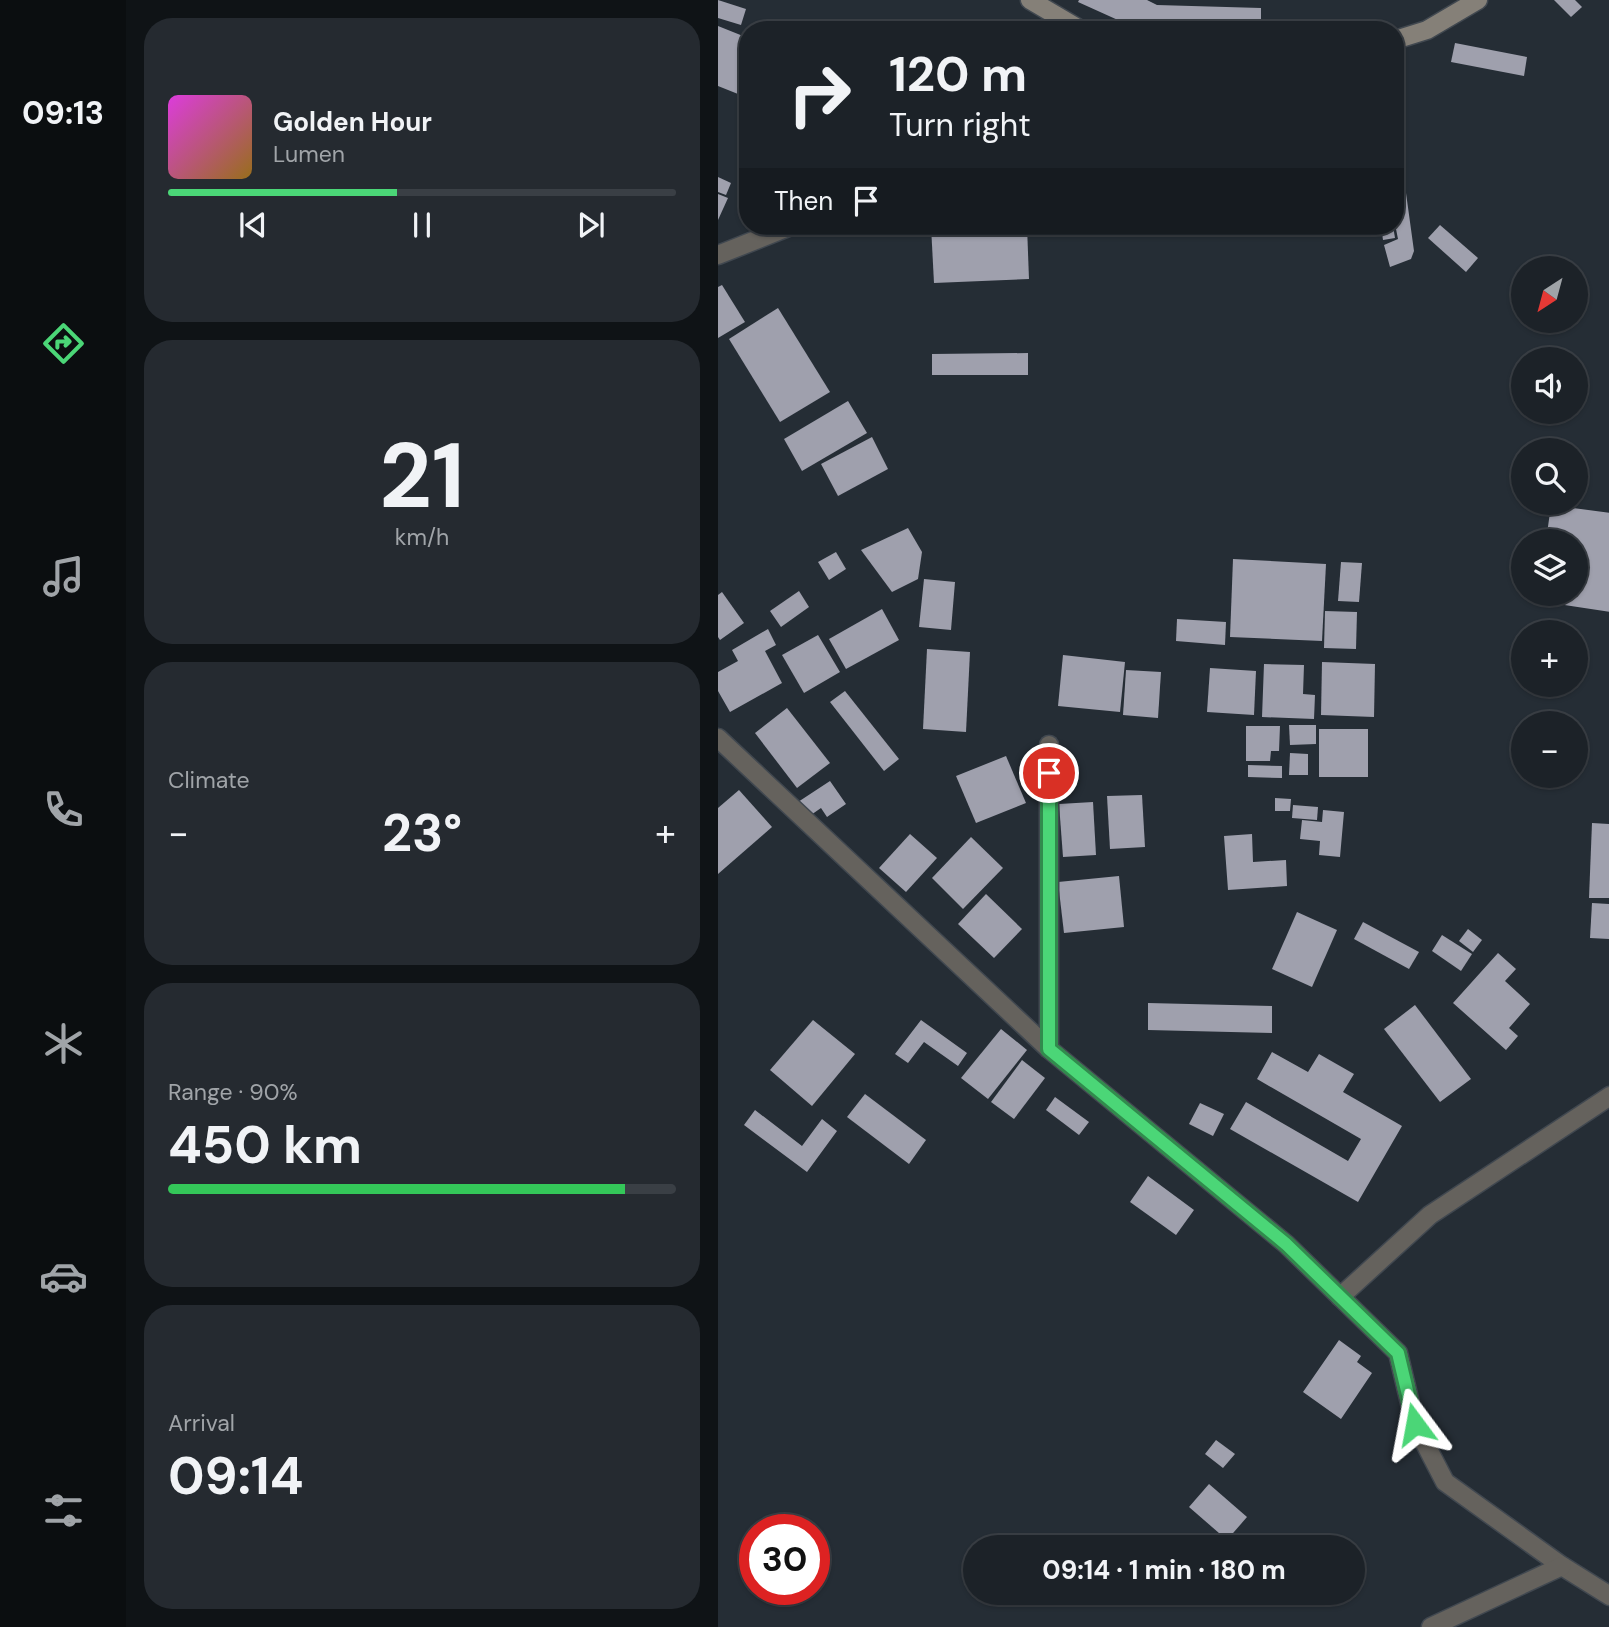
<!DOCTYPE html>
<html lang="en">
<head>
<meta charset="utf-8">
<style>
	body { margin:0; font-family:"DM Sans",sans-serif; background:#252a30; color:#f1f3f6; height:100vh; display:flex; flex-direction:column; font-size:26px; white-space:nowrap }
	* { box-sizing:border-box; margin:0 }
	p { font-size:23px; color:#a0a4a8 }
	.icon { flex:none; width:38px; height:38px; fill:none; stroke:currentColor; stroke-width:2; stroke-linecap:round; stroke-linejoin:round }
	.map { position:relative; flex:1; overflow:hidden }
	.side { display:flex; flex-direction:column; gap:18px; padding:18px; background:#0f1316; width:592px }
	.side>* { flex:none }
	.banner { position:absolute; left:21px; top:21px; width:665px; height:214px; border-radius:28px; box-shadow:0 2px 5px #0004,0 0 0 2px #3a3f45; background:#1c2228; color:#f1f3f6; overflow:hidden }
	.needle { width:46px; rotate:216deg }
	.controls { position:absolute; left:793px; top:256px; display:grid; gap:14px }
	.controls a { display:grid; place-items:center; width:77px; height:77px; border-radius:50%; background:#1c2228; box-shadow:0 2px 5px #0004,0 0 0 2px #3a3f45; font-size:35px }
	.speed { position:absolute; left:21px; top:1514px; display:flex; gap:14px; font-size:35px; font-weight:700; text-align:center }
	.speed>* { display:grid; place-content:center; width:91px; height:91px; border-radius:50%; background:#1c2228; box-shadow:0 2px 5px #0004,0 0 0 2px #3a3f45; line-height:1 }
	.speed .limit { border:10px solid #d22; background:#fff; color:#111 }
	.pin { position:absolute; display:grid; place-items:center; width:60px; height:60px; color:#fff; margin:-30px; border:4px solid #fff; border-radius:50%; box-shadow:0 2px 7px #0007 }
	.me { position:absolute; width:77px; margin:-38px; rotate:347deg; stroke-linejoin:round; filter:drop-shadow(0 0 5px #0008) }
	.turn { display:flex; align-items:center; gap:24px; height:147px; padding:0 35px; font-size:32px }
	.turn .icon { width:91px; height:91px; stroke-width:2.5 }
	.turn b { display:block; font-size:49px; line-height:60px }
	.then { display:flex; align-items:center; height:66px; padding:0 35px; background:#0003; gap:14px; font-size:26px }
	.big { font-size:52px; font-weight:700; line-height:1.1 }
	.side .card { flex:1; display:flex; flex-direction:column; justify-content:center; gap:10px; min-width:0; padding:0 24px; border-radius:28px; background:#252a30 }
	.side .dial { align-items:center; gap:0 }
	.dial b { font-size:91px; line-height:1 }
	.song { display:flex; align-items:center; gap:21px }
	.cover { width:84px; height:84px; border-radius:10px; background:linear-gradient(135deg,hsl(300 70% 55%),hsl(40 70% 35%)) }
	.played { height:7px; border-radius:4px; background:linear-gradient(90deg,#4bd677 45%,#3a3f45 45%) }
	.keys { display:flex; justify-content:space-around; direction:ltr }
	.heat { display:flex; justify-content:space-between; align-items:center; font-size:38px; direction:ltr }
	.charge { height:10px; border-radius:5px; background:linear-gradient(90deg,#34c759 90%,#3a3f45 0) }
	.trip { position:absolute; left:245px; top:1535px; width:402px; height:70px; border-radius:35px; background:#1c2228; box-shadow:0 2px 5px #0004,0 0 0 2px #3a3f45; font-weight:700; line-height:70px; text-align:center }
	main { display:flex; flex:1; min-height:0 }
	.dock { display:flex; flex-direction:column; width:126px; justify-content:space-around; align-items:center; background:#0b0e10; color:#a0a4a8 }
	.dock .icon { width:49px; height:49px }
	.dock .active { color:#4bd677 }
	.dock b { font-size:32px; color:#f1f3f6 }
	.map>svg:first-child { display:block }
</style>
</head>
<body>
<main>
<nav class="dock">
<b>09:13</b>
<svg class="icon active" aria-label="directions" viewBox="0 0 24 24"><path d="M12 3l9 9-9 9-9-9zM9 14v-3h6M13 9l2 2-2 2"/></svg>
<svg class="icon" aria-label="music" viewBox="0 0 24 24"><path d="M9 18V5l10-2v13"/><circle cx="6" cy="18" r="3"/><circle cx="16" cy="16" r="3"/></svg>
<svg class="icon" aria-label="phone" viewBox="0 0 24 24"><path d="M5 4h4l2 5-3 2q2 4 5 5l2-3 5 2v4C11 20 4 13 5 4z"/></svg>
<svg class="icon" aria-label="climate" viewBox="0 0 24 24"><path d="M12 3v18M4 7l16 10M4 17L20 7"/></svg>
<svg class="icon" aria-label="car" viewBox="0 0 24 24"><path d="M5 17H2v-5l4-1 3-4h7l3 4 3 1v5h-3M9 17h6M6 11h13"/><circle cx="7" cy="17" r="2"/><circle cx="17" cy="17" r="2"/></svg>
<svg class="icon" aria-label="filters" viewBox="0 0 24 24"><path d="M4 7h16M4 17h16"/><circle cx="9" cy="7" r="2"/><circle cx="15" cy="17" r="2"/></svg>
</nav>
<section class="side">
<div class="card">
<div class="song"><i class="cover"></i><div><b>Golden Hour</b><p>Lumen</p></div></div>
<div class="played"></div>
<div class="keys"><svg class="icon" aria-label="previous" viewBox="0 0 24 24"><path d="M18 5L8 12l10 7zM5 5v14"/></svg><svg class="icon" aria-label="pause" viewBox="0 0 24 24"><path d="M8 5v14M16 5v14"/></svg><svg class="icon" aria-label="next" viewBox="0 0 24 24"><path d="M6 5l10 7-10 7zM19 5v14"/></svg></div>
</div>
<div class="card dial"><b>21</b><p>km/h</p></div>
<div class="card"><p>Climate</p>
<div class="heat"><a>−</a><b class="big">23°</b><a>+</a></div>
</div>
<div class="card"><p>Range · 90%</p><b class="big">450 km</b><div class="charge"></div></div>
<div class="card"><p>Arrival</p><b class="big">09:14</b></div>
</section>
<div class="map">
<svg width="892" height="1627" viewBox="0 0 892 1627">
	<rect width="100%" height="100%" fill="#252d35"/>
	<!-- building -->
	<g fill="#9fa0ad">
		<path d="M 0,0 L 28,9 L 23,25 L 0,18 Z"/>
		<path d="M 361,0 L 429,0 L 439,5 L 543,8 L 543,30 L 422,30 L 360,2 Z"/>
		<path d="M 836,0 L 857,0 L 864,7 L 853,17 Z"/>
		<path d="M 0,26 L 30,38 L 30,98 L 0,86 Z"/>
		<path d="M 737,43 L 809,57 L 806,76 L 733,62 Z"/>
		<path d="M 0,177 L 13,183 L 8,195 L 0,192 Z"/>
		<path d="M 677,185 L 688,193 L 696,251 L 693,259 L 672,267 L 666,245 L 680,239 L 677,224 Z"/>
		<path d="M 0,194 L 10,198 L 0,220 Z"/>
		<path d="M 722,225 L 760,258 L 748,272 L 710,238 Z"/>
		<path d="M 213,226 L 309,226 L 311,279 L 216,283 Z"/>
		<path d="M 663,226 L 675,226 L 677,238 L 665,240 Z"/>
		<path d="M 4,285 L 27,322 L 0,338 L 0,287 Z"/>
		<path d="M 60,308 L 112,392 L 62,422 L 11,339 Z"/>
		<path d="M 310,353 L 310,375 L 214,375 L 214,354 Z"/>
		<path d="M 130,401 L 149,433 L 84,471 L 66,439 Z"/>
		<path d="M 154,437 L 170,469 L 120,496 L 103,464 Z"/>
		<path d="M 833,505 L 892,513 L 892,612 L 820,601 L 821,593 L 858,593 L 858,541 L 828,541 Z"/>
		<path d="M 190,528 L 204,552 L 200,579 L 174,592 L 143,550 Z"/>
		<path d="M 118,552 L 128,569 L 111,580 L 100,562 Z"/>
		<path d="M 515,559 L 608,564 L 604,641 L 512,637 Z"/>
		<path d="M 623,562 L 644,563 L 641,602 L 620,601 Z"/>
		<path d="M 206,579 L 237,582 L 233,630 L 201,627 Z"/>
		<path d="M 81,591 L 91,607 L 63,627 L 52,611 Z"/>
		<path d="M 4,592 L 26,623 L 2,640 L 0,637 L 0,595 Z"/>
		<path d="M 164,609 L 181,640 L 128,669 L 111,639 Z"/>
		<path d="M 607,611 L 639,612 L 638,649 L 606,648 Z"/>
		<path d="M 459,619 L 508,622 L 507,645 L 458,641 Z"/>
		<path d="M 50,629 L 58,645 L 47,651 L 64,683 L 12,712 L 0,691 L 0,672 L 20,661 L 14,650 Z"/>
		<path d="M 100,635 L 122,672 L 86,693 L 64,655 Z"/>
		<path d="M 209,649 L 252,652 L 248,732 L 205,729 Z"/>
		<path d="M 345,655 L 407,662 L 402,712 L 340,706 Z"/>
		<path d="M 604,662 L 657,664 L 656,717 L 603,715 Z"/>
		<path d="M 546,664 L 586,665 L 585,694 L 597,695 L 596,719 L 544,717 Z"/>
		<path d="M 492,668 L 538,671 L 536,715 L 489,712 Z"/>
		<path d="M 408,670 L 443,672 L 440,718 L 405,715 Z"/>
		<path d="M 127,691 L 181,759 L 166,771 L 112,702 Z"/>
		<path d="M 69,708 L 112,763 L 79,788 L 37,733 Z"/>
		<path d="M 571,725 L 598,725 L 598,744 L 572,745 Z"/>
		<path d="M 528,726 L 562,726 L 561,751 L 553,751 L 552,761 L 528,761 Z"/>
		<rect x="601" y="729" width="49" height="48"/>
		<path d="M 572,753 L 590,754 L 590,775 L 571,775 Z"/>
		<path d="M 288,756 L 308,803 L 258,823 L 238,776 Z"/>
		<path d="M 530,765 L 564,766 L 564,778 L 530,777 Z"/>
		<path d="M 112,781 L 128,804 L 109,817 L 103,808 L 90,817 L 80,802 Z"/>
		<path d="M 21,790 L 54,827 L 0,874 L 0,808 Z"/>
		<path d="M 424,795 L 427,847 L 392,849 L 389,796 Z"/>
		<path d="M 557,798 L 573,799 L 572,811 L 557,811 Z"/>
		<path d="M 375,802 L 378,855 L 345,857 L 341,804 Z"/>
		<path d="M 575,805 L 600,807 L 599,820 L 574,818 Z"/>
		<path d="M 605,810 L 626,812 L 622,857 L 601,855 L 602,841 L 582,839 L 584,820 L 604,822 Z"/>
		<path d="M 874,823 L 892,824 L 892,898 L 871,898 Z"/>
		<path d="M 192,834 L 219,858 L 188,892 L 161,868 Z"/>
		<path d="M 534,834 L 535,862 L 568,860 L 569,886 L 510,890 L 506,836 Z"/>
		<path d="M 253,837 L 285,868 L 245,909 L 214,878 Z"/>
		<path d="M 401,876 L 406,927 L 346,933 L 340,882 Z"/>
		<path d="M 268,894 L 304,929 L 276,958 L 240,924 Z"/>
		<path d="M 874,903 L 892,904 L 892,939 L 872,938 Z"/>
		<path d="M 579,912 L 619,930 L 594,987 L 554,969 Z"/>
		<path d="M 645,922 L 701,952 L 691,969 L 636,939 Z"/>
		<path d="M 750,929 L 764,940 L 755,952 L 741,941 Z"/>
		<path d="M 724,935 L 754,954 L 743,971 L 714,951 Z"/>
		<path d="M 780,953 L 798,969 L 787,981 L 812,1004 L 791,1028 L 800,1036 L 788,1050 L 735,1003 Z"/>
		<path d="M 430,1003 L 554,1006 L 554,1033 L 430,1030 Z"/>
		<path d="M 697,1005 L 753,1079 L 722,1102 L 666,1029 Z"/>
		<path d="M 95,1020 L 137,1054 L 94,1106 L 52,1070 Z"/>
		<path d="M 203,1020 L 249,1053 L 240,1066 L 206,1042 L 190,1063 L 177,1054 Z"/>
		<path d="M 283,1029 L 309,1050 L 270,1099 L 243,1078 Z"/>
		<path d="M 554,1052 L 590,1072 L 601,1054 L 636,1074 L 625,1092 L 684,1126 L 640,1202 L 512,1129 L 528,1102 L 630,1161 L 643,1139 L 539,1079 Z"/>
		<path d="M 304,1060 L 327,1078 L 296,1119 L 273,1102 Z"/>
		<path d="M 147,1094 L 208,1140 L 191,1164 L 129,1117 Z"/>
		<path d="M 337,1097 L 371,1122 L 361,1135 L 328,1110 Z"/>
		<path d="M 482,1103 L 506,1114 L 495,1136 L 471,1124 Z"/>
		<path d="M 37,1110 L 84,1146 L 104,1119 L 119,1131 L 89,1172 L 26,1125 Z"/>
		<path d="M 430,1176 L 476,1210 L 458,1235 L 412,1202 Z"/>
		<path d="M 621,1340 L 643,1356 L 639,1362 L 654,1373 L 623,1419 L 585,1392 Z"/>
		<path d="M 498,1440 L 517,1454 L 505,1468 L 487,1454 Z"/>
		<path d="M 491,1484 L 529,1517 L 509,1540 L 471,1507 Z"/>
	</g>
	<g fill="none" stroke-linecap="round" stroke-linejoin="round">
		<defs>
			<g id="street">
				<path d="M 0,255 L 73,226"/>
				<path d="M 0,738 L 331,1049 L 568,1244 L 680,1353 L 697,1424 L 727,1482 L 844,1566 L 892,1596"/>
				<path d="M 331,1049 L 331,745"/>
				<path d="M 622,1297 L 712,1215 L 892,1096"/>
				<path d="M 713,1627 L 844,1566"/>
			</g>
			<g id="secondary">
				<path d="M 312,0 L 363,30"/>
				<path d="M 677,40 L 709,30 L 760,0"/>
			</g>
		</defs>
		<!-- street casing -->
		<use href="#street" stroke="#414850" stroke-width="21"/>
		<!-- secondary casing -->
		<use href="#secondary" stroke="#414850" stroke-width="21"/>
		<!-- street -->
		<use href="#street" stroke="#65625d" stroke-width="18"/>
		<!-- secondary -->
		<use href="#secondary" stroke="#858078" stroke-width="18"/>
	</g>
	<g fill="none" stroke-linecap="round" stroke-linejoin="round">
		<defs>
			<path id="route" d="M 331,773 L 331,1049 L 568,1244 L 680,1353 L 697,1424"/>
		</defs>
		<!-- route casing -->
		<use href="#route" stroke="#318b4d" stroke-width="18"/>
		<!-- route -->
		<use href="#route" stroke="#4bd677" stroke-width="12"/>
	</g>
</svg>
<div class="controls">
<a><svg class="needle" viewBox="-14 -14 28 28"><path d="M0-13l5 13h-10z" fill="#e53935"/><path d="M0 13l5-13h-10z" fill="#a0a4a8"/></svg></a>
<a><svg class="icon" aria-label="sound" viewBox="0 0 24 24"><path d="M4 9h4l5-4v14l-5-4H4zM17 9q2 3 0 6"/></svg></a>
<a><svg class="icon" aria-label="search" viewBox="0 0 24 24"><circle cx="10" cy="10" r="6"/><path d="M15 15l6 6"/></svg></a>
<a><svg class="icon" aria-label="layers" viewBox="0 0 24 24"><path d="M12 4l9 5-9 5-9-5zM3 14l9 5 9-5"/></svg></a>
<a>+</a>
<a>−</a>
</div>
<div class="speed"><div class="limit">30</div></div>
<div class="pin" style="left:331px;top:773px;background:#d93025"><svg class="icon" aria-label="arrive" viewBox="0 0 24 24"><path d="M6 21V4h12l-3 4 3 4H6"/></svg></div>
<svg class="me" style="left:697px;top:1424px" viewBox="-20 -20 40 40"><path d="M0-17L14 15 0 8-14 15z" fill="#4bd677" stroke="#fff" stroke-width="4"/></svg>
<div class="trip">09:14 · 1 min · 180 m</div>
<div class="banner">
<div class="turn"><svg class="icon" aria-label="right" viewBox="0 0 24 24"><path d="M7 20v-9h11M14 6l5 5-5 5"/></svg><div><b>120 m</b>Turn right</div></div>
<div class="then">Then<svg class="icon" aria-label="arrive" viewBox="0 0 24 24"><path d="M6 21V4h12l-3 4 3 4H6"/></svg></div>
</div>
</div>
</main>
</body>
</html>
